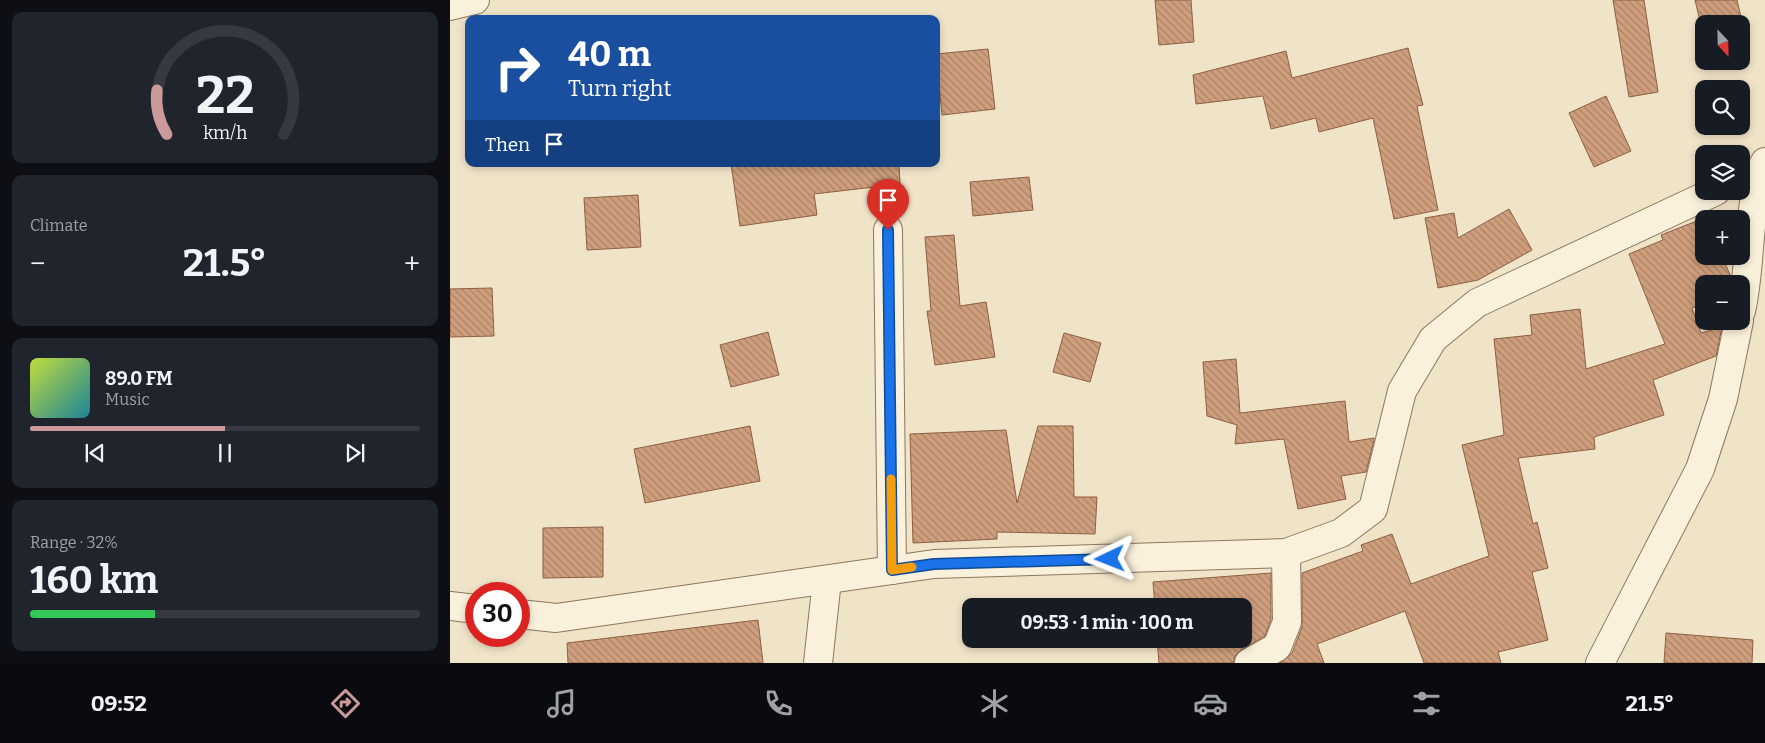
<!DOCTYPE html>
<html lang="en">
<head>
<meta charset="utf-8">
<style>
	body { margin:0; font-family:Bitter,serif; background:#20242c; color:#f1f3f6; height:100vh; display:flex; flex-direction:column; font-size:19px; white-space:nowrap }
	* { box-sizing:border-box; margin:0 }
	p { font-size:16px; color:#9ea1a6 }
	.icon { flex:none; width:28px; height:28px; fill:none; stroke:currentColor; stroke-width:2; stroke-linecap:round; stroke-linejoin:round }
	.map { position:relative; flex:1; overflow:hidden }
	.panel { display:flex; flex-direction:column; gap:12px; padding:12px; background:#0d0f14; width:450px }
	.panel>* { flex:none }
	.guide { position:absolute; left:15px; top:15px; width:475px; height:152px; border-radius:10px; box-shadow:0 2px 8px #0003; background:#1a4fa0; color:#fff; overflow:hidden }
	.needle { width:32px; rotate:158deg }
	.buttons { position:absolute; left:1245px; top:15px; display:grid; gap:10px }
	.buttons a { display:grid; place-items:center; width:55px; height:55px; border-radius:10px; background:#171b24; box-shadow:0 2px 8px #0003; font-size:25px }
	.speed { position:absolute; left:15px; top:582px; display:flex; gap:10px; font-size:25px; font-weight:700; text-align:center }
	.speed>* { display:grid; place-content:center; width:65px; height:65px; border-radius:50%; background:#171b24; box-shadow:0 2px 8px #0003; line-height:1 }
	.speed .limit { border:8px solid #d22; background:#fff; color:#111 }
	.pin { position:absolute; display:grid; place-items:center; width:42px; height:42px; color:#fff; margin:-51px -21px; border-radius:50% 50% 50% 0; rotate:-45deg; box-shadow:0 0 5px #0007 }
	.pin .icon { rotate:45deg }
	.me { position:absolute; width:55px; margin:-28px; rotate:268deg; stroke-linejoin:round; filter:drop-shadow(0 0 4px #0008) }
	.turn { display:flex; align-items:center; gap:18px; height:105px; padding:0 20px; font-size:22px }
	.turn .icon { width:65px; height:65px; stroke-width:2.5 }
	.turn b { display:block; font-size:35px; line-height:42px }
	.then { display:flex; align-items:center; height:48px; padding:0 20px; background:#0003; gap:10px; font-size:19px }
	.big { font-size:38px; font-weight:700; line-height:1.1 }
	.panel .widget { flex:1; display:flex; flex-direction:column; justify-content:center; gap:8px; min-width:0; padding:0 18px; border-radius:10px; background:#20242c }
	.panel .dial { align-items:center; gap:0 }
	.dial svg { height:130px; overflow:visible; fill:none; stroke:#363941; stroke-width:7; stroke-linecap:round; text-anchor:middle }
	.dial text { fill:#f1f3f6; stroke:none }
	.song { display:flex; align-items:center; gap:15px }
	.cover { width:60px; height:60px; border-radius:8px; background:linear-gradient(135deg,hsl(70 70% 55%),hsl(190 70% 35%)) }
	.played { height:5px; border-radius:2px; background:linear-gradient(90deg,#cc999b 50%,#363941 50%) }
	.keys { display:flex; justify-content:space-around; direction:ltr }
	.heat { display:flex; justify-content:space-between; align-items:center; font-size:28px; direction:ltr }
	.charge { height:8px; border-radius:4px; background:linear-gradient(90deg,#34c759 32%,#363941 0) }
	.trip { position:absolute; left:512px; top:598px; width:290px; height:50px; border-radius:10px; background:#171b24; box-shadow:0 2px 8px #0003; font-weight:700; line-height:50px; text-align:center }
	.dock { display:flex; height:80px; justify-content:space-around; align-items:center; background:#090b0e; color:#9ea1a6 }
	.dock .icon { width:35px; height:35px }
	.dock .current { color:#cc999b }
	.dock b { font-size:22px; color:#f1f3f6 }
	main { display:flex; flex:1; min-height:0 }
	.map>svg:first-child { display:block }
</style>
</head>
<body>
<main>
<section class="panel">
<div class="widget dial"><svg viewBox="0 0 100 80">
<path d="M14 69A42 42 0 1 1 86 69"/>
<path d="M14 69A42 42 0 0 1 8 42" stroke="#cc999b"/>
<text x="50" y="56" font-size="32" font-weight="700">22</text>
<text x="50" y="72" font-size="11">km/h</text>
</svg></div>
<div class="widget"><p>Climate</p>
<div class="heat"><a>−</a><b class="big">21.5°</b><a>+</a></div>
</div>
<div class="widget">
<div class="song"><i class="cover"></i><div><b>89.0 FM</b><p>Music</p></div></div>
<div class="played"></div>
<div class="keys"><svg class="icon" aria-label="previous" viewBox="0 0 24 24"><path d="M18 5L8 12l10 7zM5 5v14"/></svg><svg class="icon" aria-label="pause" viewBox="0 0 24 24"><path d="M8 5v14M16 5v14"/></svg><svg class="icon" aria-label="next" viewBox="0 0 24 24"><path d="M6 5l10 7-10 7zM19 5v14"/></svg></div>
</div>
<div class="widget"><p>Range · 32%</p><b class="big">160 km</b><div class="charge"></div></div>
</section>
<div class="map">
<svg width="1315" height="663" viewBox="0 0 1315 663">
	<defs>
		<pattern id="building-back-hatch" width="6" height="6" patternUnits="userSpaceOnUse" patternTransform="scale(1.25)"><rect width="6" height="6" fill="#cf9f7d"/><path d="M-1 5l2 2M0 0l6 6M5-1l2 2" fill="none" stroke="#a98266"/></pattern>
	</defs>
	<rect width="100%" height="100%" fill="#f0e4c8"/>
	<!-- building -->
	<g fill="url(#building-back-hatch)" stroke="#8d5f41">
		<path d="M 705,0 L 741,0 L 744,42 L 709,45 Z"/>
		<path d="M 1163,0 L 1194,0 L 1208,92 L 1179,97 Z"/>
		<path d="M 1245,0 L 1287,0 L 1299,51 L 1291,52 L 1291,24 L 1254,24 L 1254,38 Z"/>
		<path d="M 958,48 L 973,105 L 967,106 L 988,210 L 944,219 L 923,118 L 869,132 L 866,118 L 821,129 L 813,96 L 746,104 L 743,75 L 836,51 L 842,78 Z"/>
		<path d="M 538,49 L 545,109 L 492,115 L 486,54 Z"/>
		<path d="M 1156,96 L 1181,151 L 1144,167 L 1119,113 Z"/>
		<path d="M 281,164 L 449,164 L 450,184 L 364,194 L 367,215 L 290,226 Z"/>
		<path d="M 579,177 L 583,210 L 523,216 L 520,182 Z"/>
		<path d="M 188,195 L 191,247 L 137,250 L 134,198 Z"/>
		<path d="M 1059,209 L 1082,250 L 1028,280 L 988,288 L 975,218 L 1004,213 L 1008,238 Z"/>
		<path d="M 1257,217 L 1257,219 L 1254,219 L 1254,256 L 1272,256 L 1281,277 L 1280,284 L 1254,284 L 1254,304 L 1242,308 L 1251,333 L 1272,327 L 1266,356 L 1203,380 L 1214,415 L 1144,437 L 1145,449 L 1068,458 L 1083,524 L 1087,522 L 1098,568 L 1082,572 L 1098,640 L 1048,652 L 1051,663 L 974,663 L 955,611 L 867,644 L 874,663 L 830,663 L 842,653 L 852,627 L 852,573 L 913,551 L 911,545 L 942,534 L 961,584 L 1039,556 L 1012,445 L 1054,435 L 1044,339 L 1082,335 L 1080,315 L 1130,309 L 1136,369 L 1215,344 L 1179,254 L 1213,240 L 1211,235 Z"/>
		<path d="M 504,235 L 510,306 L 536,302 L 545,357 L 485,365 L 477,311 L 481,311 L 475,237 Z"/>
		<path d="M 42,288 L 44,336 L 0,337 L 0,289 Z"/>
		<path d="M 318,332 L 329,375 L 281,387 L 270,345 Z"/>
		<path d="M 614,333 L 651,343 L 640,382 L 603,372 Z"/>
		<path d="M 786,359 L 790,413 L 895,401 L 899,442 L 924,438 L 924,440 L 916,472 L 891,476 L 896,499 L 848,509 L 834,439 L 785,444 L 787,425 L 757,416 L 753,362 Z"/>
		<path d="M 300,426 L 310,481 L 195,503 L 184,449 Z"/>
		<path d="M 588,426 L 623,426 L 624,497 L 647,497 L 645,534 L 547,532 L 547,539 L 463,543 L 460,434 L 556,430 L 567,503 Z"/>
		<path d="M 153,527 L 153,577 L 93,578 L 93,528 Z"/>
		<path d="M 821,573 L 821,619 L 815,636 L 791,650 L 785,656 L 783,663 L 709,663 L 707,639 L 794,639 L 794,606 L 705,606 L 703,582 Z"/>
		<path d="M 308,620 L 313,663 L 118,663 L 117,643 Z"/>
		<path d="M 1216,633 L 1303,640 L 1302,663 L 1214,663 Z"/>
	</g>
	<g fill="none" stroke-linecap="round" stroke-linejoin="round">
		<defs>
			<g id="street">
				<path d="M 0,6 L 25,0"/>
				<path d="M 438,230 L 442,570"/>
				<path d="M 1291,311 C 1299,276 1298,239 1304,203 C 1306,188 1307,174 1315,162"/>
				<path d="M 0,606 L 26,609"/>
				<path d="M 69,614 L 106,618 L 484,564 L 836,553 L 891,533 L 923,509 L 952,391 L 983,339 L 1027,303 L 1266,191"/>
				<path d="M 368,663 L 377,580"/>
				<path d="M 799,663 L 827,647 L 837,622 L 836,553"/>
				<path d="M 1150,663 L 1250,469 L 1273,399 L 1289,321"/>
			</g>
		</defs>
		<!-- street casing -->
		<use href="#street" stroke="#8d765c" stroke-width="30"/>
		<!-- street -->
		<use href="#street" stroke="#faf1dc" stroke-width="28"/>
	</g>
	<g fill="none" stroke-linecap="round" stroke-linejoin="round">
		<defs>
			<path id="route" d="M 438,230 L 442,570 L 484,564 L 660,559"/>
		</defs>
		<!-- route casing -->
		<use href="#route" stroke="#114b97" stroke-width="12"/>
		<!-- route -->
		<use href="#route" stroke="#1a73e8" stroke-width="9"/>
		<!-- slow -->
		<path stroke="#f59e0b" stroke-width="9" d="M 441,479 L 442,570 L 462,567"/>
	</g>
</svg>
<div class="buttons">
<a><svg class="needle" viewBox="-14 -14 28 28"><path d="M0-13l5 13h-10z" fill="#e53935"/><path d="M0 13l5-13h-10z" fill="#9ea1a6"/></svg></a>
<a><svg class="icon" aria-label="search" viewBox="0 0 24 24"><circle cx="10" cy="10" r="6"/><path d="M15 15l6 6"/></svg></a>
<a><svg class="icon" aria-label="layers" viewBox="0 0 24 24"><path d="M12 4l9 5-9 5-9-5zM3 14l9 5 9-5"/></svg></a>
<a>+</a>
<a>−</a>
</div>
<div class="speed"><div class="limit">30</div></div>
<div class="pin" style="left:438px;top:230px;background:#d93025"><svg class="icon" aria-label="arrive" viewBox="0 0 24 24"><path d="M6 21V4h12l-3 4 3 4H6"/></svg></div>
<svg class="me" style="left:660px;top:559px" viewBox="-20 -20 40 40"><path d="M0-17L14 15 0 8-14 15z" fill="#1a73e8" stroke="#fff" stroke-width="4"/></svg>
<div class="trip">09:53 · 1 min · 100 m</div>
<div class="guide">
<div class="turn"><svg class="icon" aria-label="right" viewBox="0 0 24 24"><path d="M7 20v-9h11M14 6l5 5-5 5"/></svg><div><b>40 m</b>Turn right</div></div>
<div class="then">Then<svg class="icon" aria-label="arrive" viewBox="0 0 24 24"><path d="M6 21V4h12l-3 4 3 4H6"/></svg></div>
</div>
</div>
</main>
<nav class="dock">
<b>09:52</b>
<svg class="icon current" aria-label="directions" viewBox="0 0 24 24"><path d="M12 3l9 9-9 9-9-9zM9 14v-3h6M13 9l2 2-2 2"/></svg>
<svg class="icon" aria-label="music" viewBox="0 0 24 24"><path d="M9 18V5l10-2v13"/><circle cx="6" cy="18" r="3"/><circle cx="16" cy="16" r="3"/></svg>
<svg class="icon" aria-label="phone" viewBox="0 0 24 24"><path d="M5 4h4l2 5-3 2q2 4 5 5l2-3 5 2v4C11 20 4 13 5 4z"/></svg>
<svg class="icon" aria-label="climate" viewBox="0 0 24 24"><path d="M12 3v18M4 7l16 10M4 17L20 7"/></svg>
<svg class="icon" aria-label="car" viewBox="0 0 24 24"><path d="M5 17H2v-5l4-1 3-4h7l3 4 3 1v5h-3M9 17h6M6 11h13"/><circle cx="7" cy="17" r="2"/><circle cx="17" cy="17" r="2"/></svg>
<svg class="icon" aria-label="filters" viewBox="0 0 24 24"><path d="M4 7h16M4 17h16"/><circle cx="9" cy="7" r="2"/><circle cx="15" cy="17" r="2"/></svg>
<b>21.5°</b>
</nav>
</body>
</html>
